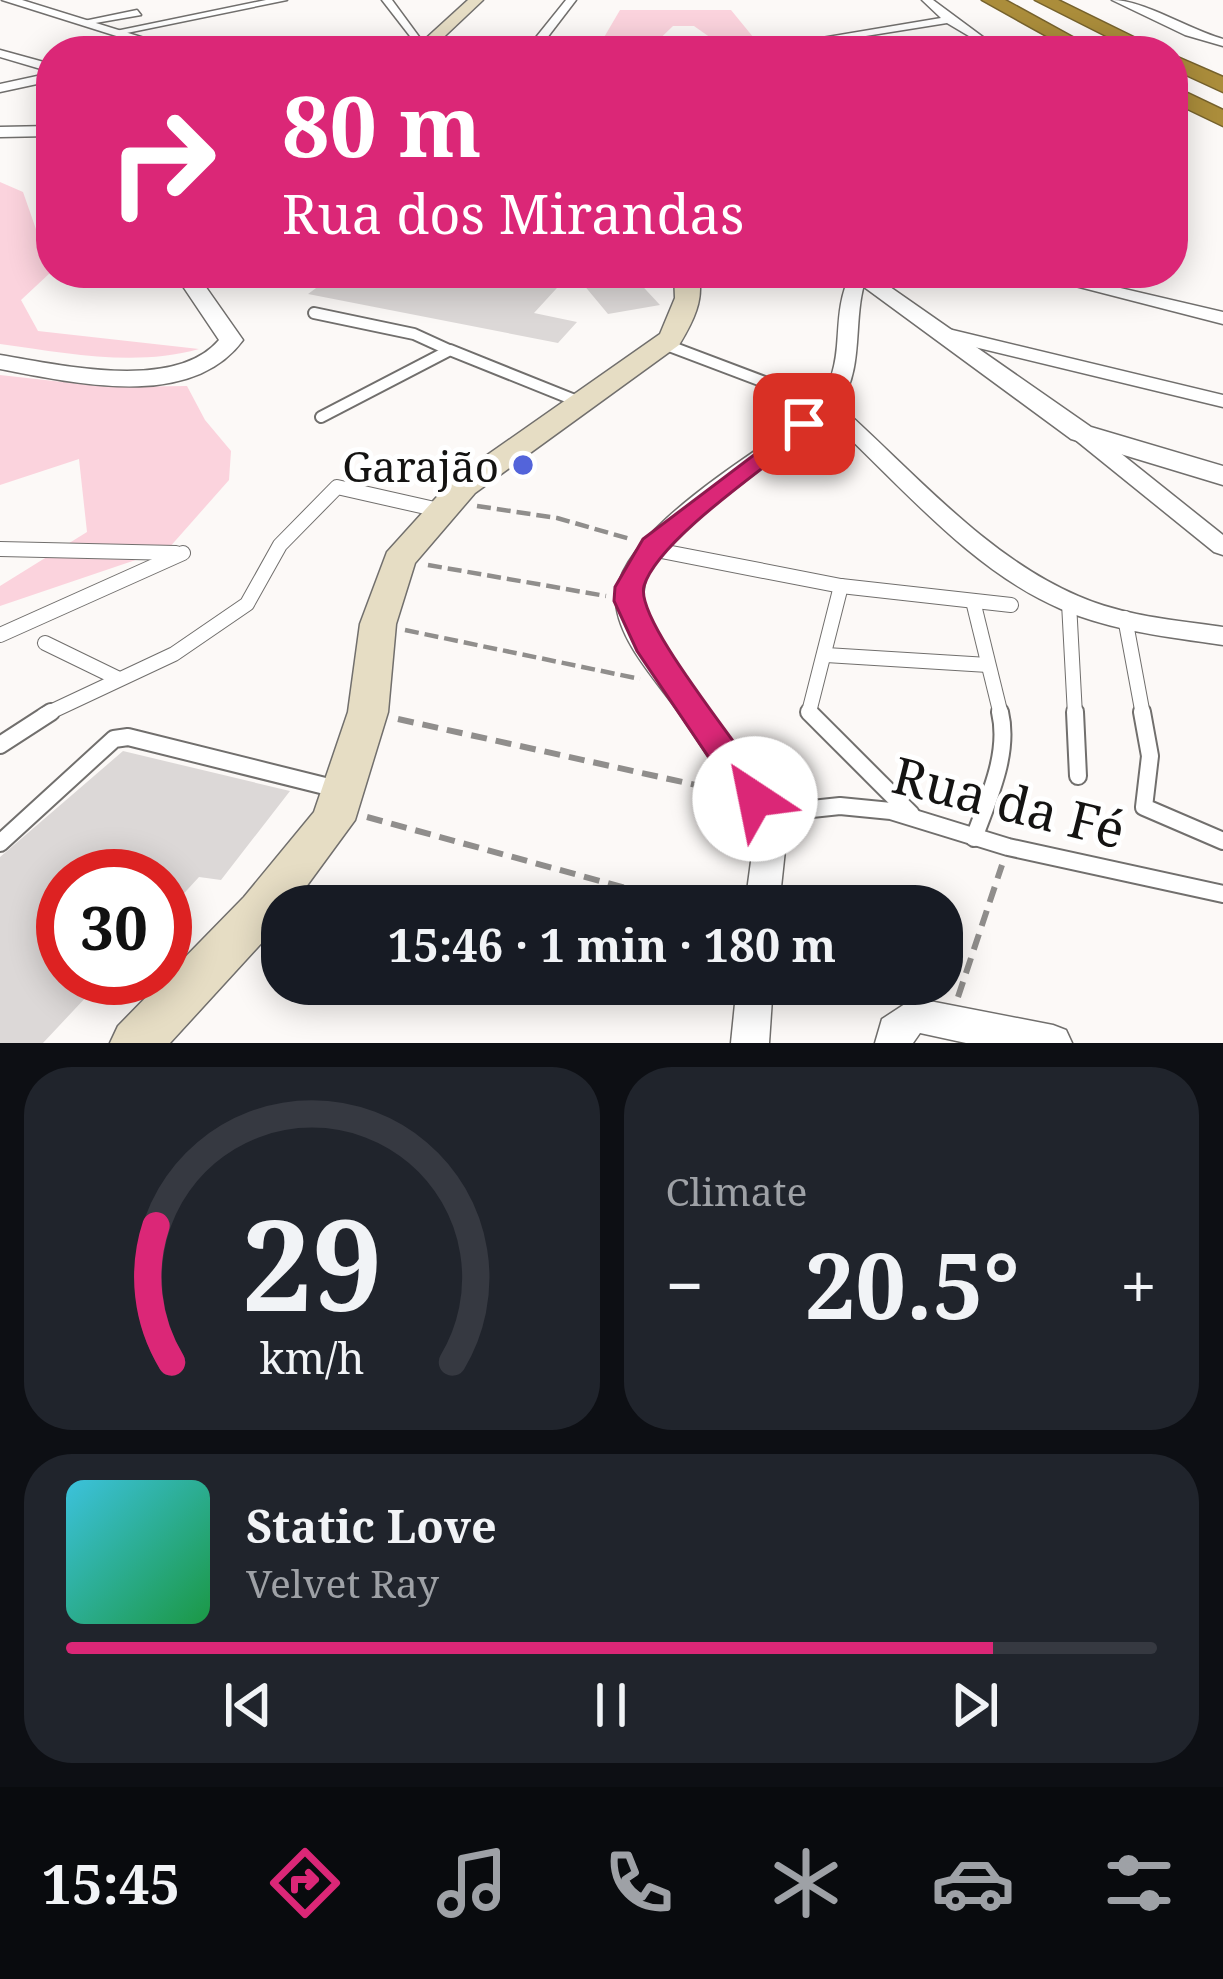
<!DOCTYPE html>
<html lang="en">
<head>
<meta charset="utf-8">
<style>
	body { margin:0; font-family:"Noto Serif",serif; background:#20242c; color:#f1f3f6; height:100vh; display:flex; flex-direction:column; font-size:45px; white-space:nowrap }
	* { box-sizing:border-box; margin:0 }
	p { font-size:39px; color:#9ea1a6 }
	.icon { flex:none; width:66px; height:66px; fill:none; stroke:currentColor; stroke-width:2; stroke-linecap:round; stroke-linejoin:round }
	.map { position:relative; height:1043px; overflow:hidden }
	.details { display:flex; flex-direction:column; gap:24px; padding:24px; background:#0d0f14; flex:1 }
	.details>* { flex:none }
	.hud { position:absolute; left:36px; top:36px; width:1152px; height:252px; border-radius:48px; box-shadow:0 6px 30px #0003; background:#db2777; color:#fff; overflow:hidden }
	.speed { position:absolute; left:36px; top:849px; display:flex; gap:24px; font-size:60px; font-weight:700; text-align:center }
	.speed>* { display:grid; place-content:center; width:156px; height:156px; border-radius:50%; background:#171b24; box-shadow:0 6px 30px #0003; line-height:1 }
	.speed .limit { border:18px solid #d22; background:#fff; color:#111 }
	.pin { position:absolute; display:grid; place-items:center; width:102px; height:102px; color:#fff; margin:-51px; border-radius:24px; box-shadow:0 6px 18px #0006 }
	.me { position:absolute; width:132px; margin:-66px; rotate:326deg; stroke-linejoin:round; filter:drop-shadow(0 0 9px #0008) }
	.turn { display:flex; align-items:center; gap:42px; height:252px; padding:0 48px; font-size:54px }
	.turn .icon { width:156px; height:156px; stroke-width:2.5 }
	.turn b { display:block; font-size:84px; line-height:102px }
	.big { font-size:90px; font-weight:700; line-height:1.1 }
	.details .tile { flex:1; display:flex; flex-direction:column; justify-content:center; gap:18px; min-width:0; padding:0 42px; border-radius:48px; background:#20242c }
	.details .dial { align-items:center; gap:0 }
	.dial svg { height:312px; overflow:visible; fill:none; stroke:#363941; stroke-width:7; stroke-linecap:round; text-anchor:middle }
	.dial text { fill:#f1f3f6; stroke:none }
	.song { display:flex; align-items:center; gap:36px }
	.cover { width:144px; height:144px; border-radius:18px; background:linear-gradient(135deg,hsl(190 70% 55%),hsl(140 70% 35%)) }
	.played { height:12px; border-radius:6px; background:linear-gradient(90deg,#db2777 85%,#363941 85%) }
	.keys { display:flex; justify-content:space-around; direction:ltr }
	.heat { display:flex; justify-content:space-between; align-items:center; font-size:66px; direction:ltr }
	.details .tiles { flex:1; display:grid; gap:24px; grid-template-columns:1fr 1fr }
	.tile:last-child { grid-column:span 2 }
	.trip { position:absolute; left:261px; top:885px; width:702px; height:120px; border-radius:48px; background:#171b24; box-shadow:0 6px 30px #0003; font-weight:700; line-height:120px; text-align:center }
	.menu { display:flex; height:192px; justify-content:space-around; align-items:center; background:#090b0e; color:#9ea1a6 }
	.menu .icon { width:84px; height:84px }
	.menu .selected { color:#db2777 }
	.menu b { font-size:54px; color:#f1f3f6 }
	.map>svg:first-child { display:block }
</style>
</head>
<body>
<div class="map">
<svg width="1223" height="1043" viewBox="0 0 1223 1043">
	<rect width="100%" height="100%" fill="#fcf9f7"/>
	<!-- green -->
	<g fill="#fbd3dd">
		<path d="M 620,10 L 731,10 L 758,43 L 728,50 L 694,26 L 673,26 L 647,51 L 596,51 Z"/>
		<path d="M 0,182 L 23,192 L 44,252 L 51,252 L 51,272 L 21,300 L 38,331 L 199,349 C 135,367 66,353 0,344 Z"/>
		<path d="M 0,375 L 108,387 L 187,386 L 205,420 L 231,451 L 229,480 L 168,549 L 0,606 L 0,586 L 87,532 L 79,459 L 0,485 Z"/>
	</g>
	<!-- building -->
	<g fill="#dcd8d7">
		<path d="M 415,273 L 567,277 L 534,313 L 577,322 L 558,343 L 308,294 L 335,274 L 399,287 Z"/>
		<path d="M 633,276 L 660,305 L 608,314 L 583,284 Z"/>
		<path d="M 123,751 L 290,791 L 221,880 L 199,877 L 165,914 L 165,876 L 63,876 L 63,978 L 104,978 L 43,1043 L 0,1043 L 0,857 Z"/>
	</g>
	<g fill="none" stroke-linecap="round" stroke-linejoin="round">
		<defs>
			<g id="service-far2">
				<path d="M 314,313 L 414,334 L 449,350"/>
				<path d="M 664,344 L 828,406"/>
				<path d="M 321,417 L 450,350 L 582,403"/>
			</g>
			<g id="service-far1">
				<path d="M 0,549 L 176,553"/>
				<path d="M 651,549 L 841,586 L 1011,605"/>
				<path d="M 973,601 L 1001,715"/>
				<path d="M 1069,603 L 1075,715"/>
				<path d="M 1125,618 L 1143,715"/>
				<path d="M 0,635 L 183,553"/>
				<path d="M 45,643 L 117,678"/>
				<path d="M 826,655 L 988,665"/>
				<path d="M 44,715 L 174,654 L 247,604 L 280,545 L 337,487 L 439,510"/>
				<path d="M 812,715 L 809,712 L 841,586"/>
			</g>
			<g id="service">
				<path d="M 809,712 L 911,814"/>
				<path d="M 1075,712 L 1078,776"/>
				<path d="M 1142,712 L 1150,756 L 1144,807 L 1223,841"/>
				<path d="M 0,745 L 51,712"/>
				<path d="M 774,813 L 840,806 L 891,811 L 1008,847 L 1223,894"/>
				<path d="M 974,838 C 988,799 1010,754 1000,712"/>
				<path d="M 0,843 L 114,739 L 128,737 L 337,789"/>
			</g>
			<g id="minor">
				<path d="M 266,0 L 287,0 L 117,35 L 111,32 Z"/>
				<path d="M 382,0 L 392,0 L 428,49 L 420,49 Z"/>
				<path d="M 566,0 L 576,0 L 537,51 L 525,51 Z"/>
				<path d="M 922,0 L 933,0 L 991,43 L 981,51 L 967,51 L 979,42 L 947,23 L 772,51 L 744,51 L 941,18 Z"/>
				<path d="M 1112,0 C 1144,0 1190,30 1223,39 L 1223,46 L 1185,35 Z"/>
				<path d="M 137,10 L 141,15 L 84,25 L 79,22 Z"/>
				<path d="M 161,43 L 157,48 L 113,49 L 119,46 Z"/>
				<path d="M 0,50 L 51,64 L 51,72 L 0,57 Z"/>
				<path d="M 51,73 L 51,81 L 0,92 L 0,84 Z"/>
				<path d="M 851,273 L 867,275 C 851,318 866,366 839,405 C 913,471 985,556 1078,596 C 1123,616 1175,620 1223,627 L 1223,645 C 1169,637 1112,631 1061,609 C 970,570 899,483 827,417 L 687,526 L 660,554 L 646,575 L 642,601 L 650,626 L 669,657 L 747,764 L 789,813 L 779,906 L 745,906 L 757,817 C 723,786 702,744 675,707 C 654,678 619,640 616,603 C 611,535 757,453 806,415 C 855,365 825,327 851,273 Z"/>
				<path d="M 1025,273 L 1056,273 L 1223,312 L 1223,324 Z"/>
				<path d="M 940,327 L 1223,395 L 1223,407 L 933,337 L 930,333 Z"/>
				<path d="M 1081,427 L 1089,428 L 1223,535 L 1223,555 L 1214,552 L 1073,438 L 1070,433 L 1073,428 Z"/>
				<path d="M 737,984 L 773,984 L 769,1043 L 731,1043 Z"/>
				<path d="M 914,998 L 1053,1025 L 1066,1030 L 1072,1043 L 966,1043 L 920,1033 L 913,1043 L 875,1043 L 882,1019 Z"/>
			</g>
			<g id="tertiary">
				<path d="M 2,0 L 22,0 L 186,51 L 164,51 Z"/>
				<path d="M 51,126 L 51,136 L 0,137 L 0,127 Z"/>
				<path d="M 174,273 L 196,273 L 243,340 C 191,411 75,383 0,369 L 0,355 C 60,365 175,392 219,340 Z"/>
				<path d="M 845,273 L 870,273 L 1091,427 L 1223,466 L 1223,485 L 1071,439 Z"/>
			</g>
			<g id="secondary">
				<path d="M 468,0 L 483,0 L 429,51 L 412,51 Z"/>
				<path d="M 674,273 L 698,273 C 705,299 693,322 679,345 L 475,493 L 415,563 L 396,624 L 388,712 L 355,820 L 292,906 L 282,906 L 278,925 L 170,1043 L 110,1043 L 118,1026 L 244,897 L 314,812 L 348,712 L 360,624 L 387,552 L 453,479 L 660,334 L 675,298 Z"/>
			</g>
			<g id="motorway">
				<path d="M 982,0 L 1005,0 L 1078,40 L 1061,44 Z"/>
				<path d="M 1035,0 L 1058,0 L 1162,51 L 1136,51 Z"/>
				<path d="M 1173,55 L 1223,77 L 1223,92 L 1173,69 Z"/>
				<path d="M 1173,86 L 1223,110 L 1223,126 L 1173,102 Z"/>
			</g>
		</defs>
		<!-- service-far2 casing -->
		<use href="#service-far2" stroke="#716f6d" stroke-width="14"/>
		<!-- service-far1 casing -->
		<use href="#service-far1" stroke="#716f6d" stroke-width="16"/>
		<!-- service casing -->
		<use href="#service" stroke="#716f6d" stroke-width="20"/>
		<!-- minor casing -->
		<use href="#minor" stroke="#716f6d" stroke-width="3"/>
		<!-- tertiary casing -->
		<use href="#tertiary" stroke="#716f6d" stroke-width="3"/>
		<!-- secondary casing -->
		<use href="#secondary" stroke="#716f6d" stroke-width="3"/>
		<!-- motorway casing -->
		<use href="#motorway" stroke="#76622d" stroke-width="3"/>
		<!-- path-far1 -->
		<g stroke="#908e8c" stroke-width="4.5" stroke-dasharray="14 6" stroke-linecap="butt">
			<path d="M 477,506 L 557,518 L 630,539"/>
			<path d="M 428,565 L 606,596"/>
			<path d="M 405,630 L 640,679"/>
		</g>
		<!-- path -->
		<g stroke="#908e8c" stroke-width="6" stroke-dasharray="16 9" stroke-linecap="butt">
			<path d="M 398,719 L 714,789"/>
			<path d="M 367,817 L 691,906"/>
			<path d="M 958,997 L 1002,865"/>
		</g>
		<!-- service-far2 -->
		<use href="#service-far2" stroke="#fff" stroke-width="10"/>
		<!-- service-far1 -->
		<use href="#service-far1" stroke="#fff" stroke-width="14"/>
		<!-- service -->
		<use href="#service" stroke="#fff" stroke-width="16"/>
		<!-- minor -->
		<use href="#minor" fill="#fff" fill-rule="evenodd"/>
		<!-- tertiary -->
		<use href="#tertiary" fill="#fff" fill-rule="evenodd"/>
		<!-- secondary -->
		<use href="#secondary" fill="#e6ddc4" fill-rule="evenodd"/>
		<!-- motorway -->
		<use href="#motorway" fill="#ab8d3b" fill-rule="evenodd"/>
	</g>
	<!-- route -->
	<path fill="#db2777" stroke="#8e194d" stroke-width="3" d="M 804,417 L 816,424 L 813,429 C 772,463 658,539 644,586 C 634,622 752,759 773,799 L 768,808 L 755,813 L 743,808 L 637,651 L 614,601 L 615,587 L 643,539 Z"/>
	<!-- markers -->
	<circle fill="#5364da" stroke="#fff" stroke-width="4.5" cx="523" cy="465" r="12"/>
	<g text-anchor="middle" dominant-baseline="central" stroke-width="10" stroke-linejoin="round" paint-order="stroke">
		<!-- poi labels -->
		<g font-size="42" fill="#141312" stroke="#fff" text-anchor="end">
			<text x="499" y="465">Garajão</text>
		</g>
		<!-- near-street labels -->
		<g font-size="51" fill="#141312" stroke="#fff">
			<text transform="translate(1009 801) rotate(14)">Rua da Fé</text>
		</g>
	</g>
</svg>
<div class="speed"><div class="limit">30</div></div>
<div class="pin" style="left:804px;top:424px;background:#d93025"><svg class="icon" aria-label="arrive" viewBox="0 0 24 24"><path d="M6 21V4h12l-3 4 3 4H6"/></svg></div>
<svg class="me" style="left:755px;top:799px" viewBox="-20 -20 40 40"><circle r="19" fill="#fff"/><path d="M0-13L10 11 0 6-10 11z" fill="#db2777"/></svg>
<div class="trip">15:46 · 1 min · 180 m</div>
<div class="hud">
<div class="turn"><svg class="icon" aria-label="right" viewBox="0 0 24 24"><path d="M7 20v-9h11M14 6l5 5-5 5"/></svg><div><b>80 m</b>Rua dos Mirandas</div></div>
</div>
</div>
<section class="details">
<div class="tiles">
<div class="tile dial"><svg viewBox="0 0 100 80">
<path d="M14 69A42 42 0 1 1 86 69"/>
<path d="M14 69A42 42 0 0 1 10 34" stroke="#db2777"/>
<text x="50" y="56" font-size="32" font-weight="700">29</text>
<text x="50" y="72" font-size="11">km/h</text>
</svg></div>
<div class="tile"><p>Climate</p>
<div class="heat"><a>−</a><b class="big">20.5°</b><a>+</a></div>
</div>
<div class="tile">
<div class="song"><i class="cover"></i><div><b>Static Love</b><p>Velvet Ray</p></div></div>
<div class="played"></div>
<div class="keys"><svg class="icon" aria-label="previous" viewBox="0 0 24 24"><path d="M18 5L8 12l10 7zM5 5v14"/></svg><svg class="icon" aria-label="pause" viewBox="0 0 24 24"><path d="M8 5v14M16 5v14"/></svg><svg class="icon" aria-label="next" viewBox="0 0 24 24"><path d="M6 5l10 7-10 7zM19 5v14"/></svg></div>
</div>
</div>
</section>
<nav class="menu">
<b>15:45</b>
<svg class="icon selected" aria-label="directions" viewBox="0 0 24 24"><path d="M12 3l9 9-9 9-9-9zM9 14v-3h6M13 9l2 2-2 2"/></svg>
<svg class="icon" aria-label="music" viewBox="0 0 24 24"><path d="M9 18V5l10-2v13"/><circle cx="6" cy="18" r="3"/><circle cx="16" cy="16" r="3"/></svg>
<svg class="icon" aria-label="phone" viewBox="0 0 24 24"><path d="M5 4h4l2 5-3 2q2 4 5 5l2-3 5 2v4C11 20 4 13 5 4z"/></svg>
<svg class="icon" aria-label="climate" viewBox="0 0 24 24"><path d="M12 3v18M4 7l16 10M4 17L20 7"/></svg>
<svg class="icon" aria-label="car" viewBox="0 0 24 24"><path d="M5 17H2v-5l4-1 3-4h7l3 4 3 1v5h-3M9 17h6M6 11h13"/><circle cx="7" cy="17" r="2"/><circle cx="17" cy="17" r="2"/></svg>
<svg class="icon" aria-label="filters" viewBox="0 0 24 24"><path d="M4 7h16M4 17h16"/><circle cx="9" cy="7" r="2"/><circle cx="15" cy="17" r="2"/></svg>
</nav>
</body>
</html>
